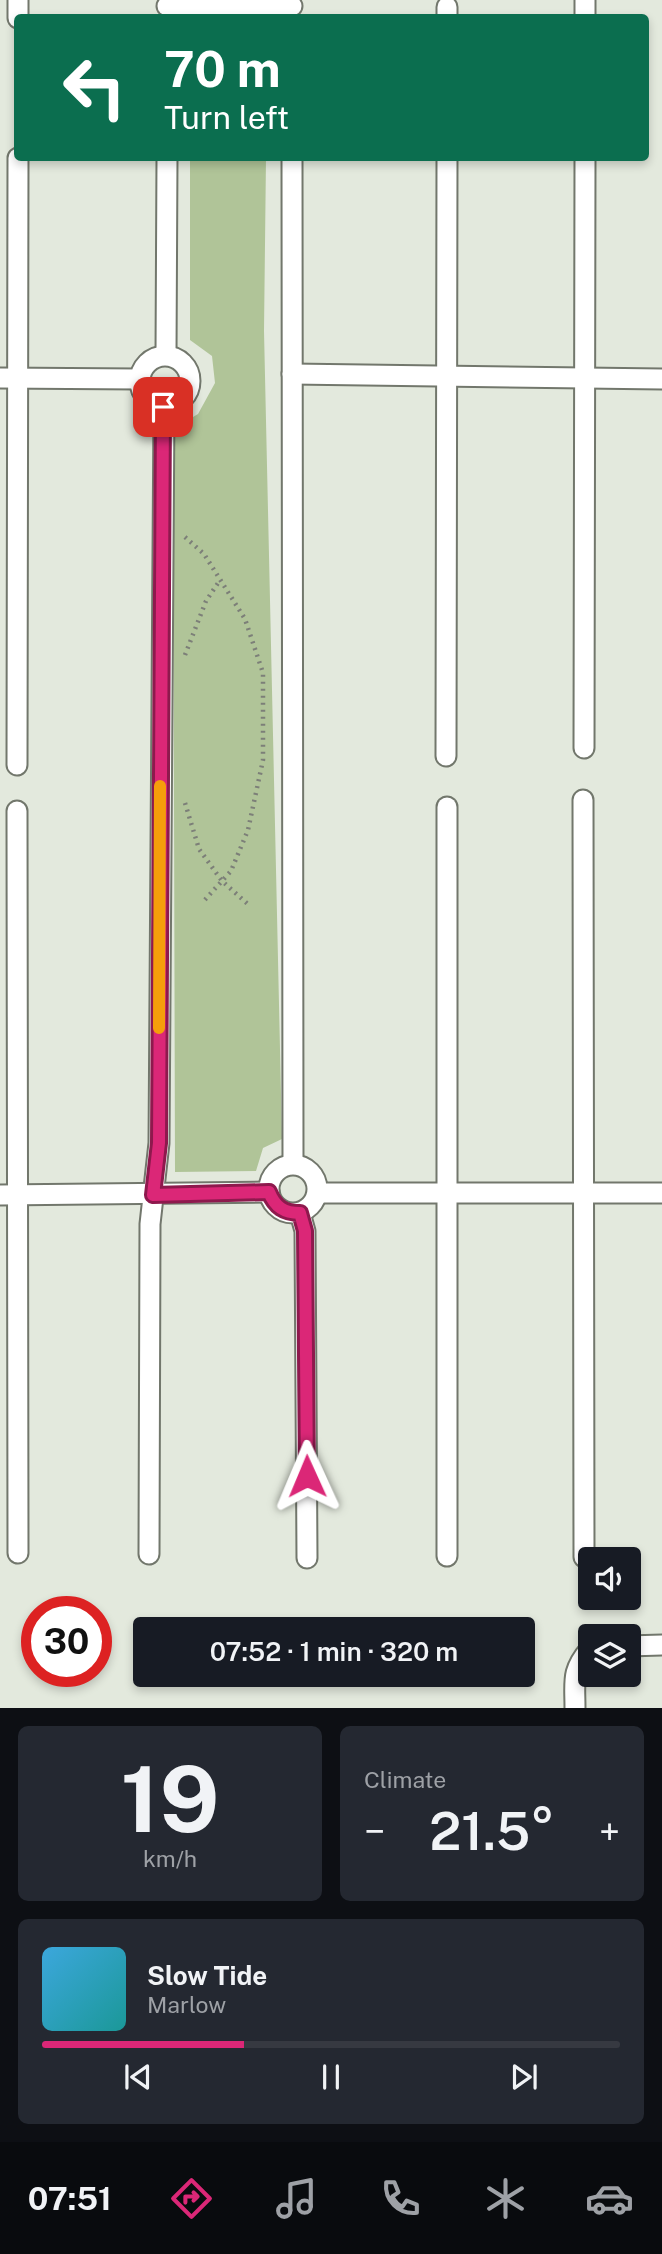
<!DOCTYPE html>
<html lang="en">
<head>
<meta charset="utf-8">
<style>
	body { margin:0; font-family:"Public Sans",sans-serif; background:#242831; color:#f1f3f6; height:100vh; display:flex; flex-direction:column; font-size:26px; white-space:nowrap }
	* { box-sizing:border-box; margin:0 }
	p { font-size:23px; color:#9ea1a6 }
	.icon { flex:none; width:38px; height:38px; fill:none; stroke:currentColor; stroke-width:2; stroke-linecap:round; stroke-linejoin:round }
	.map { position:relative; height:1708px; overflow:hidden }
	.drawer { display:flex; flex-direction:column; gap:18px; padding:18px; background:#0d0f14; flex:1 }
	.drawer>* { flex:none }
	.top-card { position:absolute; left:14px; top:14px; width:635px; height:147px; border-radius:7px; box-shadow:0 4px 10px #0003; background:#0b6e4f; color:#fff; overflow:hidden }
	.tools { position:absolute; left:578px; top:1547px; display:grid; gap:14px }
	.tools a { display:grid; place-items:center; width:63px; height:63px; border-radius:7px; background:#171b24; box-shadow:0 4px 10px #0003; font-size:35px }
	.speed { position:absolute; left:21px; top:1596px; display:flex; gap:14px; font-size:35px; font-weight:700; text-align:center }
	.speed>* { display:grid; place-content:center; width:91px; height:91px; border-radius:50%; background:#171b24; box-shadow:0 4px 10px #0003; line-height:1 }
	.speed .limit { border:10px solid #d22; background:#fff; color:#111 }
	.pin { position:absolute; display:grid; place-items:center; width:60px; height:60px; color:#fff; margin:-30px; border-radius:14px; box-shadow:0 4px 10px #0006 }
	.me { position:absolute; width:77px; margin:-38px; rotate:359deg; stroke-linejoin:round; filter:drop-shadow(0 0 5px #0008) }
	.turn { display:flex; align-items:center; gap:24px; height:147px; padding:0 35px; font-size:32px }
	.turn .icon { width:91px; height:91px; stroke-width:2.5 }
	.turn b { display:block; font-size:49px; line-height:60px }
	.big { font-size:52px; font-weight:600; line-height:1.1 }
	.drawer .widget { flex:1; display:flex; flex-direction:column; justify-content:center; gap:10px; min-width:0; padding:0 24px; border-radius:10px; background:#242831 }
	.drawer .dial { align-items:center; gap:0 }
	.dial b { font-size:91px; line-height:1 }
	.song { display:flex; align-items:center; gap:21px }
	.cover { width:84px; height:84px; border-radius:10px; background:linear-gradient(135deg,hsl(200 70% 55%),hsl(180 70% 35%)) }
	.played { height:7px; border-radius:4px; background:linear-gradient(90deg,#db2777 35%,#363941 35%) }
	.keys { display:flex; justify-content:space-around; direction:ltr }
	.heat { display:flex; justify-content:space-between; align-items:center; font-size:38px; direction:ltr }
	.drawer .tiles { flex:1; display:grid; gap:18px; grid-template-columns:1fr 1fr }
	.widget:last-child { grid-column:span 2 }
	.trip { position:absolute; left:133px; top:1617px; width:402px; height:70px; border-radius:7px; background:#171b24; box-shadow:0 4px 10px #0003; font-weight:600; line-height:70px; text-align:center }
	.tabs { display:flex; height:112px; justify-content:space-around; align-items:center; background:#090b0e; color:#9ea1a6 }
	.tabs .icon { width:49px; height:49px }
	.tabs .active { color:#db2777 }
	.tabs b { font-size:32px; color:#f1f3f6 }
	.map>svg:first-child { display:block }
</style>
</head>
<body>
<div class="map">
<svg width="662" height="1708" viewBox="0 0 662 1708">
	<rect width="100%" height="100%" fill="#e3e9dd"/>
	<!-- green -->
	<path fill="#b0c498" d="M 190,158 L 266,158 L 264,331 L 282,1139 L 263,1148 L 256,1171 L 175,1172 L 173,429 L 198,414 L 215,383 L 212,356 L 190,340 Z"/>
	<g fill="none" stroke-linecap="round" stroke-linejoin="round">
		<defs>
			<g id="street">
				<path d="M 167,6 L 292,6"/>
				<path d="M 447,7 L 447,18"/>
				<path d="M 18,18 L 18,0"/>
				<path d="M 585,18 L 585,0"/>
				<path d="M 292,158 L 293,1164"/>
				<path d="M 166,354 L 167,158"/>
				<circle cx="165" cy="381" r="25"/>
				<path d="M 292,374 L 662,379"/>
				<path d="M 0,378 L 138,379"/>
				<path d="M 584,748 L 585,158"/>
				<path d="M 446,756 L 447,158"/>
				<path d="M 17,765 L 18,158"/>
				<path d="M 583,800 L 584,1557"/>
				<path d="M 17,811 L 18,1553"/>
				<circle cx="293" cy="1189" r="24"/>
				<path d="M 318,1193 L 662,1193"/>
				<path d="M 0,1195 L 269,1192"/>
				<path d="M 300,1213 L 305,1231 L 307,1558"/>
				<path d="M 149,1554 L 150,1224 L 159,1143 L 164,407"/>
				<path d="M 447,1556 L 447,807"/>
				<path d="M 628,1646 L 662,1645"/>
				<path d="M 575,1708 C 575,1681 571,1671 590,1649"/>
			</g>
		</defs>
		<!-- street casing -->
		<use href="#street" stroke="#72776c" stroke-width="23"/>
		<!-- path -->
		<g stroke="#7c7f78" stroke-width="4.5" stroke-dasharray="2 5" stroke-linecap="butt">
			<path d="M 185,537 L 204,554 L 245,619 L 263,673 L 263,760 L 248,830 L 231,871 L 202,903"/>
			<path d="M 185,655 L 206,601 L 220,580"/>
			<path d="M 185,803 L 199,849 L 222,881 L 250,906"/>
		</g>
		<!-- street -->
		<use href="#street" stroke="#fff" stroke-width="19"/>
	</g>
	<g fill="none" stroke-linecap="round" stroke-linejoin="round">
		<defs>
			<path id="route" d="M 163,407 L 159,1143 L 153,1195 L 269,1192 C 275,1207 284,1213 300,1213 L 305,1231 L 307,1476"/>
		</defs>
		<!-- route casing -->
		<use href="#route" stroke="#8e194d" stroke-width="18"/>
		<!-- route -->
		<use href="#route" stroke="#db2777" stroke-width="12"/>
		<!-- slow -->
		<path stroke="#f59e0b" stroke-width="12" d="M 159,1028 L 160,786"/>
	</g>
</svg>
<div class="tools">
<a><svg class="icon" aria-label="sound" viewBox="0 0 24 24"><path d="M4 9h4l5-4v14l-5-4H4zM17 9q2 3 0 6"/></svg></a>
<a><svg class="icon" aria-label="layers" viewBox="0 0 24 24"><path d="M12 4l9 5-9 5-9-5zM3 14l9 5 9-5"/></svg></a>
</div>
<div class="speed"><div class="limit">30</div></div>
<div class="pin" style="left:163px;top:407px;background:#d93025"><svg class="icon" aria-label="arrive" viewBox="0 0 24 24"><path d="M6 21V4h12l-3 4 3 4H6"/></svg></div>
<svg class="me" style="left:307px;top:1476px" viewBox="-20 -20 40 40"><path d="M0-17L14 15 0 8-14 15z" fill="#db2777" stroke="#fff" stroke-width="4"/></svg>
<div class="trip">07:52 · 1 min · 320 m</div>
<div class="top-card">
<div class="turn"><svg class="icon" aria-label="left" viewBox="0 0 24 24"><path d="M17 20v-9H6M10 6l-5 5 5 5"/></svg><div><b>70 m</b>Turn left</div></div>
</div>
</div>
<section class="drawer">
<div class="tiles">
<div class="widget dial"><b>19</b><p>km/h</p></div>
<div class="widget"><p>Climate</p>
<div class="heat"><a>−</a><b class="big">21.5°</b><a>+</a></div>
</div>
<div class="widget">
<div class="song"><i class="cover"></i><div><b>Slow Tide</b><p>Marlow</p></div></div>
<div class="played"></div>
<div class="keys"><svg class="icon" aria-label="previous" viewBox="0 0 24 24"><path d="M18 5L8 12l10 7zM5 5v14"/></svg><svg class="icon" aria-label="pause" viewBox="0 0 24 24"><path d="M8 5v14M16 5v14"/></svg><svg class="icon" aria-label="next" viewBox="0 0 24 24"><path d="M6 5l10 7-10 7zM19 5v14"/></svg></div>
</div>
</div>
</section>
<nav class="tabs">
<b>07:51</b>
<svg class="icon active" aria-label="directions" viewBox="0 0 24 24"><path d="M12 3l9 9-9 9-9-9zM9 14v-3h6M13 9l2 2-2 2"/></svg>
<svg class="icon" aria-label="music" viewBox="0 0 24 24"><path d="M9 18V5l10-2v13"/><circle cx="6" cy="18" r="3"/><circle cx="16" cy="16" r="3"/></svg>
<svg class="icon" aria-label="phone" viewBox="0 0 24 24"><path d="M5 4h4l2 5-3 2q2 4 5 5l2-3 5 2v4C11 20 4 13 5 4z"/></svg>
<svg class="icon" aria-label="climate" viewBox="0 0 24 24"><path d="M12 3v18M4 7l16 10M4 17L20 7"/></svg>
<svg class="icon" aria-label="car" viewBox="0 0 24 24"><path d="M5 17H2v-5l4-1 3-4h7l3 4 3 1v5h-3M9 17h6M6 11h13"/><circle cx="7" cy="17" r="2"/><circle cx="17" cy="17" r="2"/></svg>
</nav>
</body>
</html>
